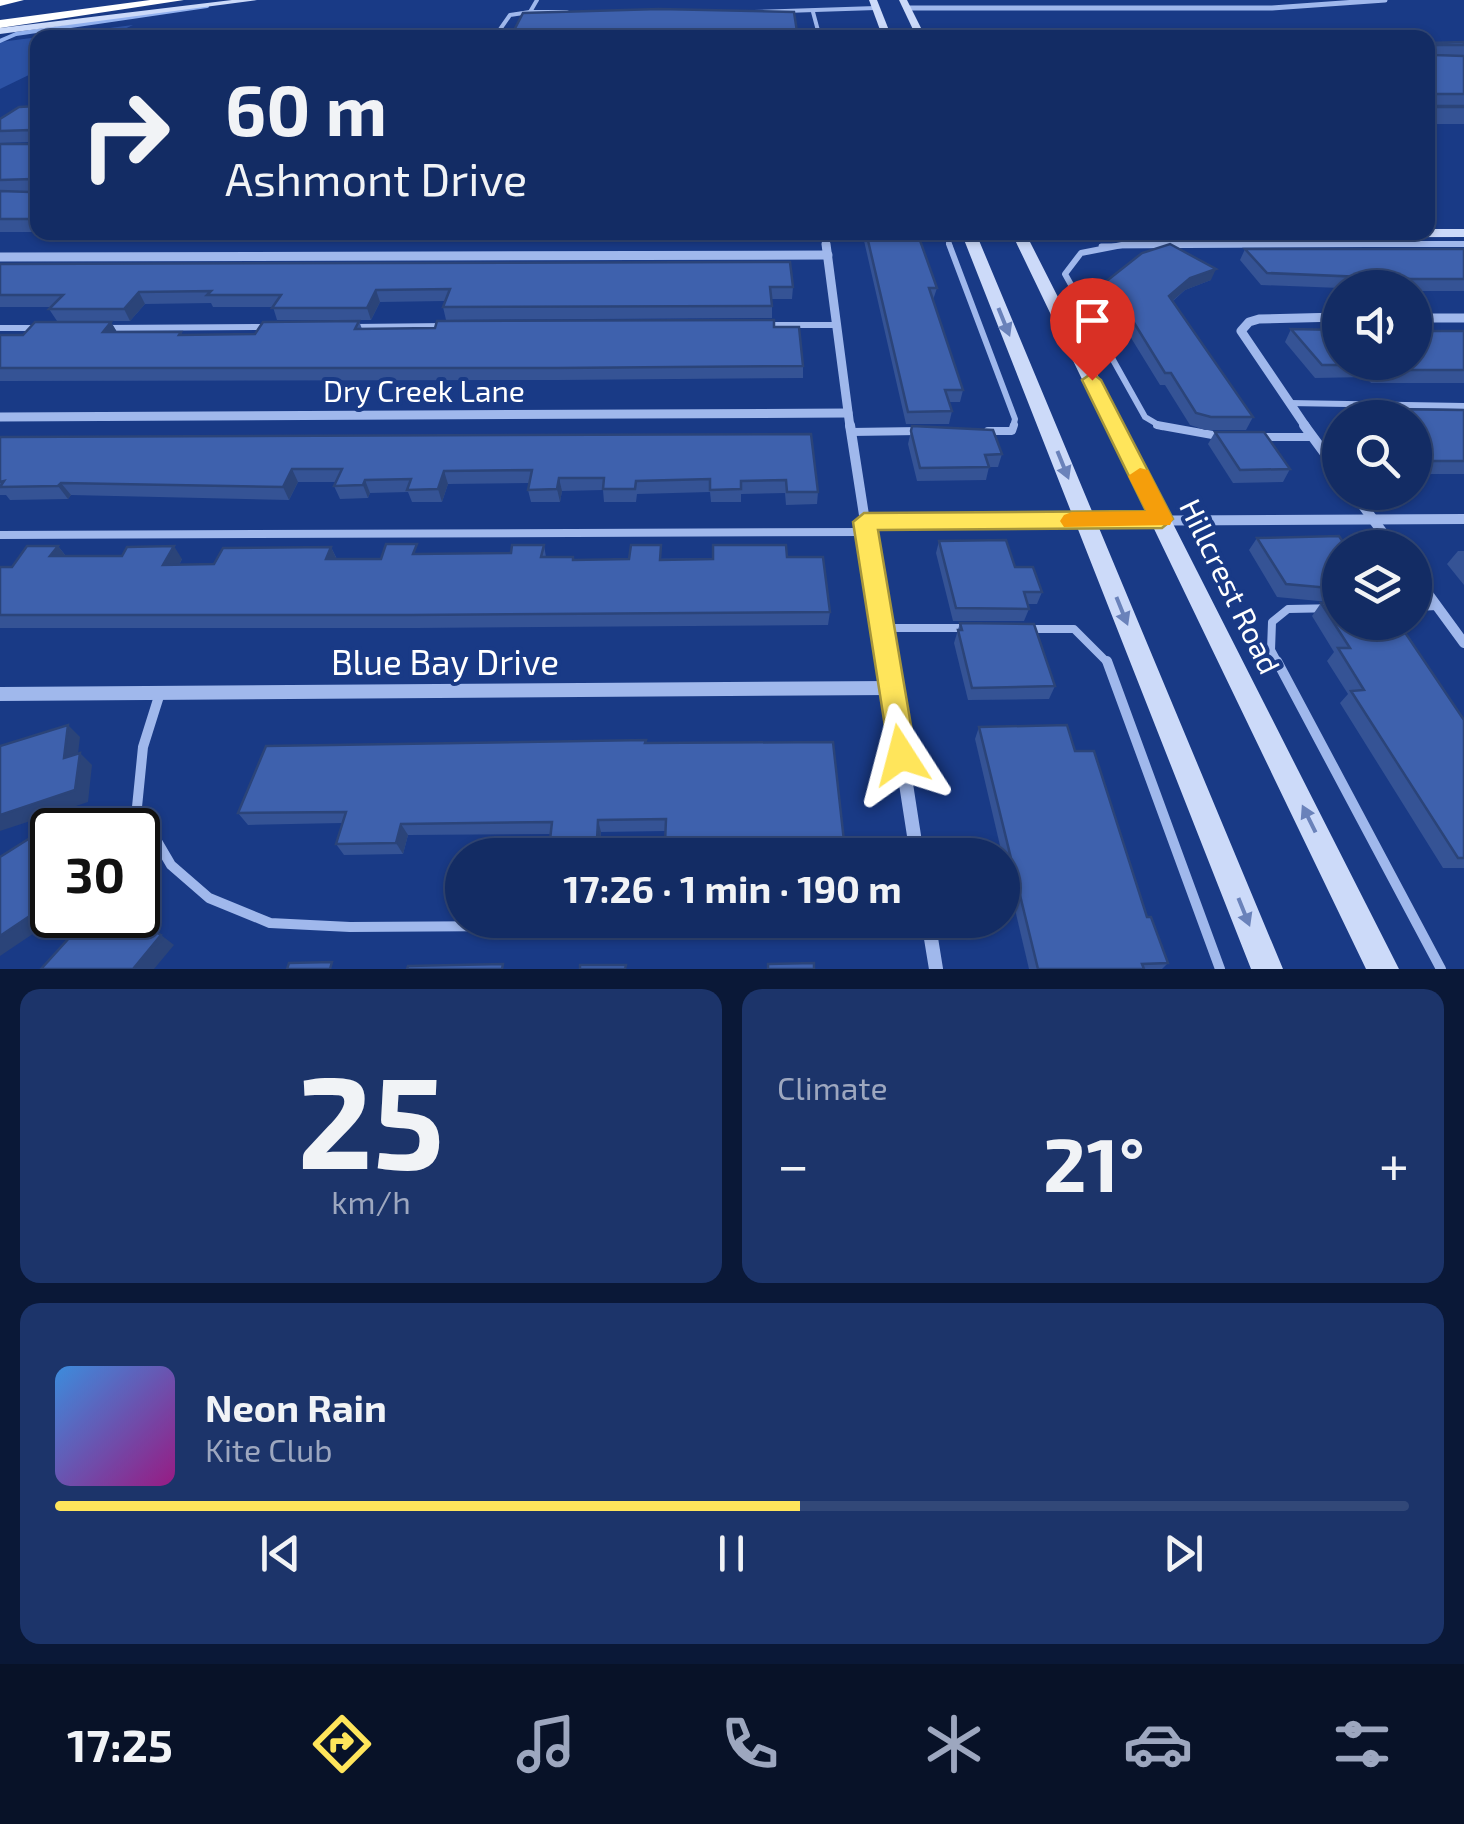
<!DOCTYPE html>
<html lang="en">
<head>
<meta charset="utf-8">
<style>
	body { margin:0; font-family:"Exo 2",sans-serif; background:#1c346a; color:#f1f3f6; height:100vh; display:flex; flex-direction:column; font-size:38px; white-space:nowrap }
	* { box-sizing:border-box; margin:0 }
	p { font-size:32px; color:#9da7bf }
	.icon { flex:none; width:55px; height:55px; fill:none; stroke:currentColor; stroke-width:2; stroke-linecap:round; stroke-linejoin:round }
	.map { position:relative; height:969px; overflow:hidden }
	.details { display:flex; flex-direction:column; gap:20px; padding:20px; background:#0a1837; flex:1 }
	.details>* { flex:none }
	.top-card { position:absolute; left:30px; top:30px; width:1405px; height:210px; border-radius:20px; box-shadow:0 2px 8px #0004,0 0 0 2px #324878; background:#132c64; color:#f1f3f6; overflow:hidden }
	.fabs { position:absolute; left:1322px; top:270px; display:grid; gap:20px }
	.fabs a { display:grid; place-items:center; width:110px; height:110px; border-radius:50%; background:#132c64; box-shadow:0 2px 8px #0004,0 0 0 2px #324878; font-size:50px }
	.speed { position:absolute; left:30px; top:808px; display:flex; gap:20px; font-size:50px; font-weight:700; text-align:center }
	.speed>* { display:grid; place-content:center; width:130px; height:130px; border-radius:50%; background:#132c64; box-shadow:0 2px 8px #0004,0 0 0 2px #324878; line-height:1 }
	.speed .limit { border:5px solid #111; border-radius:15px; background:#fff; color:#111 }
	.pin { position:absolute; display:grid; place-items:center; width:85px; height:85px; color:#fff; margin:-102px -42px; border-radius:50% 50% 50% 0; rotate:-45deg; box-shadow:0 0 10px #0007 }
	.pin .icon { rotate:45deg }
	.me { position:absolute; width:110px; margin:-55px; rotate:351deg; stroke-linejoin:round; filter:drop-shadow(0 0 8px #0008) }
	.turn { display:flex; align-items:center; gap:35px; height:210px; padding:0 30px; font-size:45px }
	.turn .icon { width:130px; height:130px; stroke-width:2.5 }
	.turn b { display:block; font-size:70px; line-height:85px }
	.big { font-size:75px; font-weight:700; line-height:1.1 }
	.details .widget { flex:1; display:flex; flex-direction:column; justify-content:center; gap:15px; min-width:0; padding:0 35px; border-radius:20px; background:#1c346a }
	.details .dial { align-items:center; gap:0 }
	.dial b { font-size:130px; line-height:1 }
	.song { display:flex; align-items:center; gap:30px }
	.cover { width:120px; height:120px; border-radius:15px; background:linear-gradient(135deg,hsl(210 70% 55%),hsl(310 70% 35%)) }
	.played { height:10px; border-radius:5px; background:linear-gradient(90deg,#ffe55b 55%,#324878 55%) }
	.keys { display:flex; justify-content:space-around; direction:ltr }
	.heat { display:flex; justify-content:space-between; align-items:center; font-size:55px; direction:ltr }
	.details .tiles { flex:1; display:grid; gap:20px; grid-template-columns:1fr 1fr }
	.widget:last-child { grid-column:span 2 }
	.trip { position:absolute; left:445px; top:838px; width:575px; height:100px; border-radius:50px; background:#132c64; box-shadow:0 2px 8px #0004,0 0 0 2px #324878; font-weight:700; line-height:100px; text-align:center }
	.tab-bar { display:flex; height:160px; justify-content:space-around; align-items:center; background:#081228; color:#9da7bf }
	.tab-bar .icon { width:70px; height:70px }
	.tab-bar .on { color:#ffe55b }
	.tab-bar b { font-size:45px; color:#f1f3f6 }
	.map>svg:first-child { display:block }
</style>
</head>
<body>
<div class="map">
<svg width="1464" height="969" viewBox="0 0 1464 969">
	<rect width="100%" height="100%" fill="#193a86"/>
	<!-- green -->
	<path fill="#2c52a4" d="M 133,25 L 107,37 L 38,38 L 37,71 L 0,89 L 0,42 Z"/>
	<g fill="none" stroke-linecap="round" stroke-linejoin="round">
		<!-- stream -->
		<path stroke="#92b1ef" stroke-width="4" d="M 0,41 L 16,34 L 207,6"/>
		<!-- lane-far4 -->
		<g stroke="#a0b8ec" stroke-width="4">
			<path d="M 537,0 L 530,12 L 567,12"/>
			<path d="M 754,12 L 876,8"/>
			<path d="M 813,12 L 820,38"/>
			<path d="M 494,38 L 510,15 L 530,12"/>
		</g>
		<!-- lane-far3 -->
		<g stroke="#a0b8ec" stroke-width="5">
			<path d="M 945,232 L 950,246"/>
			<path d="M 1101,246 L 1464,244"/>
		</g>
		<!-- lane-far2 -->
		<g stroke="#a0b8ec" stroke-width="6">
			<path d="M 949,244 L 1015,419 L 1013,427"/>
			<path d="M 764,325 L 837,325"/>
			<path d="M 354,327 L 445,326"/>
			<path d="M 0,328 L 35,328"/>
			<path d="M 104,328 L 265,327"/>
			<path d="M 1289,403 L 1464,406"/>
			<path d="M 1162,427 L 1145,417 L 1065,274 L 1081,253 L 1127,244 L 1464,244"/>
		</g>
		<!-- lane-far1 -->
		<g stroke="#a0b8ec" stroke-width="8">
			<path d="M 1157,425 L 1218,436"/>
			<path d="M 988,431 L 1012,431 L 1014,425"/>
			<path d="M 851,432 L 919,431"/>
			<path d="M 1257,437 L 1313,437"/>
			<path d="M 0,535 L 866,532"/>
			<path d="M 1415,607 L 1437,606"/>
			<path d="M 881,628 L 969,628"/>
			<path d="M 1028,629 L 1074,629 L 1108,663"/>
			<path d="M 1278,663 L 1271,650 L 1272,622 L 1288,609 L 1340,608"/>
		</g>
		<!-- lane -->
		<g stroke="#a0b8ec" stroke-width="10">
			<path d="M 1107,661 L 1220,969"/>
			<path d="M 1277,661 L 1441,969"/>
			<path d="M 160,693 L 143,747 L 137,807 L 171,865 L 209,898 L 270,923 L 350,927 L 928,923"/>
		</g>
		<!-- street-far4 -->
		<path stroke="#a0b8ec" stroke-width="5" d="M 907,8 L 1272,8 L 1385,0"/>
		<!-- street-far3 -->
		<path stroke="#a0b8ec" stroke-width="6" d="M 824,232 L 826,246"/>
		<!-- street-far2 -->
		<g stroke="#a0b8ec" stroke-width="9">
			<path d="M 826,244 L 850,427"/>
			<path d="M 0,257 L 828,255"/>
			<path d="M 1415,318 L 1464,318"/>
			<path d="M 0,417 L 848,413"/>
			<path d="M 1306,427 L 1241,331 L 1249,322 L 1259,319 L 1340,317"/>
		</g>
		<!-- street-far1 -->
		<g stroke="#a0b8ec" stroke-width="10">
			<path d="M 850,425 L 887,663"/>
			<path d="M 1304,425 L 1340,474"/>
			<path d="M 1353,492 L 1394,548"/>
			<path d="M 864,522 L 1464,519"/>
			<path d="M 1415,576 L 1464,643"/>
		</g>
		<!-- street -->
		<g stroke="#a0b8ec" stroke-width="14">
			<path d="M 887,661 L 917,855"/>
			<path d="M 0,694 L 891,688"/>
			<path d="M 928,920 L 936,969"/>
		</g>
		<!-- secondary -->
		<g fill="#ccdaf9" fill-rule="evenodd">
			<path d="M 232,0 L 257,0 L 0,34 L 0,28 Z"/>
			<path d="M 869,0 L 877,0 L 892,38 L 883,38 Z"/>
			<path d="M 899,0 L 907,0 L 926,38 L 917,38 Z"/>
			<path d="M 1428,229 L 1464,229 L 1464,237 L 1028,238 L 1399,969 L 1366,969 L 1014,238 L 978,238 L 1283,969 L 1251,969 L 961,232 L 1428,232 Z"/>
		</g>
		<!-- highway -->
		<g fill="#fff" fill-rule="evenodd">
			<path d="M 0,0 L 24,0 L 0,6 Z"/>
			<path d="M 150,0 L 184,0 L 0,28 L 0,20 Z"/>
		</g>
	</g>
	<!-- wall -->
	<g fill="#355395">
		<path d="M 1464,42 L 1464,124 L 1428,124 L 1428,43 Z"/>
		<path d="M 38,106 L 38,232 L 0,232 L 0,144 L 32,144 L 33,142 L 0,143 L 0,119 Z"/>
		<path d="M 862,232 L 917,232 L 937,288 L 933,300 L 963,390 L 960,402 L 949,402 L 952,411 L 949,424 L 906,424 Z"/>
		<path d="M 1245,249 L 1464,249 L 1464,291 L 1415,291 L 1415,288 L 1340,288 L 1261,285 L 1240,260 Z"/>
		<path d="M 0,264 L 793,287 L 792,299 L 772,299 L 772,318 L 446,320 L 443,307 L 445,301 L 380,302 L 371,320 L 277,320 L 273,307 L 213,307 L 211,303 L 145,304 L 130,321 L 57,321 L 49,309 L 51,307 L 0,307 Z"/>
		<path d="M 1211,280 L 1185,290 L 1173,301 L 1253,417 L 1246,430 L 1205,430 L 1190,425 L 1165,385 L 1160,385 L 1128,333 L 1121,333 L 1100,295 L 1104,283 Z"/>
		<path d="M 359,321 L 362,329 L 774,327 L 803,366 L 803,378 L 559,380 L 0,381 L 0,335 L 23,335 L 111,322 L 117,332 L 181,332 L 182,335 L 255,334 Z"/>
		<path d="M 1291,329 L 1464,331 L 1464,383 L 1371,383 L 1366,377 L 1315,378 L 1285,342 Z"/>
		<path d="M 1373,409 L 1464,410 L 1464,474 L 1415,474 L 1415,418 L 1345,418 L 1347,414 L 1370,414 Z"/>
		<path d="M 911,431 L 1002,454 L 998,467 L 989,467 L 986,480 L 917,481 L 908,444 Z"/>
		<path d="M 1215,432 L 1290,469 L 1283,482 L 1233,483 L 1208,444 Z"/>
		<path d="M 811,434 L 818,492 L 817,504 L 786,505 L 785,493 L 741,494 L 741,502 L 711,502 L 710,492 L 637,494 L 636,502 L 604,502 L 603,490 L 562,491 L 560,502 L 531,502 L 528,490 L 529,483 L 448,484 L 442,502 L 412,502 L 408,492 L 370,493 L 368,498 L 340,499 L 334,486 L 336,482 L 298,482 L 289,500 L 71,495 L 68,499 L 10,500 L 6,495 L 0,495 L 0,437 Z"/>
		<path d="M 1257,538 L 1340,548 L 1340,622 L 1464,720 L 1464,868 L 1443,868 L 1340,703 L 1348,694 L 1327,661 L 1334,652 L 1312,616 L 1321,603 L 1339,603 L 1277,597 L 1249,550 Z"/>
		<path d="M 939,541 L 1015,567 L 1042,592 L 1037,604 L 1028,604 L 1029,609 L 1024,621 L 953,621 L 936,553 Z"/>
		<path d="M 544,545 L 546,557 L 573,557 L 574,560 L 787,557 L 830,612 L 828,625 L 416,628 L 0,628 L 0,567 L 12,567 L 58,546 L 66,556 L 182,559 L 179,565 L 214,564 L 331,547 L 337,559 L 381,559 L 421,554 L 511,553 Z"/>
		<path d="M 1458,551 L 1464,551 L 1464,585 L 1447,564 Z"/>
		<path d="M 960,623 L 1055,686 L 1049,699 L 968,700 L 954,643 Z"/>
		<path d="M 979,727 L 1075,751 L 1168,963 L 1162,969 L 1029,969 L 975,739 Z"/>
		<path d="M 646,743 L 844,841 L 842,852 L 666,854 L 666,831 L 601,832 L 599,850 L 553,851 L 550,840 L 551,834 L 408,835 L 403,854 L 344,855 L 336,844 L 342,823 L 248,825 L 238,813 Z"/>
	</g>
	<!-- shaded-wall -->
	<g fill="#2b4479">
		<path d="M 1216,269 L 1211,280 L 1185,290 L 1164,308 L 1169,296 L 1190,278 Z"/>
		<path d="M 376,290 L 380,302 L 371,320 L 367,308 Z"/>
		<path d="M 139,292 L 145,304 L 130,321 L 124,309 Z"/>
		<path d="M 111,322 L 118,334 L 103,332 Z"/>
		<path d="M 292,469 L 298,482 L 289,500 L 283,487 Z"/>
		<path d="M 444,471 L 448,484 L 442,502 L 438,489 Z"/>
		<path d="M 559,478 L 562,491 L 560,502 L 557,489 Z"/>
		<path d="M 365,480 L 370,493 L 368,498 L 363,485 Z"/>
		<path d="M 61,483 L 71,495 L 68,499 L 58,486 Z"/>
		<path d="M 58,546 L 68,559 L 50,556 Z"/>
		<path d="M 174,546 L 182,559 L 172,578 L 163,565 Z"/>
		<path d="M 331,547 L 337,560 L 326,559 Z"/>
		<path d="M 68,725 L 80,737 L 76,770 L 64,758 Z"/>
		<path d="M 80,753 L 92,765 L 88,802 L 0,831 L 0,815 Z"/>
		<path d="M 68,814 L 81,826 L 83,830 L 75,830 Z"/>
		<path d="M 598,820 L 601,832 L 599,850 L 597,840 Z"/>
		<path d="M 401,824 L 408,835 L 403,854 L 396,843 Z"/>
		<path d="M 52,901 L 52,915 L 61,915 L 0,956 L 0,936 Z"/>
		<path d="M 161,935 L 174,945 L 154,969 L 133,969 Z"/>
	</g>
	<!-- building -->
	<g fill="#3e61ad" stroke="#2b4479" stroke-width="2.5">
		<path d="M 659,9 L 794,12 L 798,38 L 510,38 L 523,13 Z"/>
		<path d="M 1464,42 L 1464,45 L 1434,45 L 1430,51 L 1435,55 L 1464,56 L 1464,94 L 1434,94 L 1431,101 L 1436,106 L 1464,106 L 1464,107 L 1428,107 L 1428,43 Z"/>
		<path d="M 38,106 L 38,135 L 31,130 L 0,131 L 0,119 L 19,107 Z"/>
		<path d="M 38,137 L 38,219 L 0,219 L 0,191 L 30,192 L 37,186 L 32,179 L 0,180 L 0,144 L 32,144 Z"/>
		<path d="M 866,232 L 917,232 L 937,288 L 929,288 L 963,390 L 945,390 L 952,411 L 908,412 Z"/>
		<path d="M 1170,244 L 1216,269 L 1190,278 L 1169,296 L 1253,417 L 1211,417 L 1196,413 L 1171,373 L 1165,373 L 1133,321 L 1126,321 L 1104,283 L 1142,253 Z"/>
		<path d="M 1245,249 L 1464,249 L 1464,279 L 1411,279 L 1267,273 Z"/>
		<path d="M 790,262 L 793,287 L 770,287 L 772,306 L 443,307 L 450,289 L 376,290 L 367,308 L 272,308 L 281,295 L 207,295 L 211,291 L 139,292 L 124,309 L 49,309 L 63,295 L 0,295 L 0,264 Z"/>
		<path d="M 774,320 L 774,327 L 799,327 L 803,366 L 557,368 L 0,368 L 0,335 L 23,335 L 35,322 L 111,322 L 103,332 L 181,332 L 179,335 L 255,334 L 263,322 L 359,321 L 355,329 L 435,328 L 437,321 Z"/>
		<path d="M 1291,329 L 1340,330 L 1340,362 L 1415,362 L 1415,331 L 1464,331 L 1464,370 L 1379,370 L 1374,365 L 1322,365 Z"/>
		<path d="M 1373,409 L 1464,410 L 1464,461 L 1415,461 L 1415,418 L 1350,418 L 1347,414 L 1377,414 Z"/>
		<path d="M 912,426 L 993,430 L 1002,454 L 985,455 L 989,467 L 920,468 L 911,431 Z"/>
		<path d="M 1215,432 L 1264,432 L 1290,469 L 1240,470 Z"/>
		<path d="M 811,434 L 818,492 L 787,492 L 786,480 L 741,481 L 741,489 L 710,490 L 710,479 L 636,481 L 635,489 L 603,489 L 604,478 L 559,478 L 557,489 L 528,490 L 532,470 L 444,471 L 438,489 L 407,490 L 411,479 L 365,480 L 363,485 L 334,486 L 342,469 L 292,469 L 283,487 L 61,483 L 58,486 L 0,487 L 4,481 L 0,482 L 0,437 Z"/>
		<path d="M 1339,536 L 1347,548 L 1340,548 L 1340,589 L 1286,584 L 1257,538 Z"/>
		<path d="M 1006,540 L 1015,567 L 1033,567 L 1042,592 L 1024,592 L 1029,609 L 956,608 L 939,541 Z"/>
		<path d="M 386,544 L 417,544 L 413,554 L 511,553 L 512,545 L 544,545 L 541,557 L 573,557 L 573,560 L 629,559 L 631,545 L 661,545 L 660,560 L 713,559 L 713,545 L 786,545 L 787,557 L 823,557 L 830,612 L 410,615 L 0,615 L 0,567 L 12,567 L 27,546 L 58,546 L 50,556 L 122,556 L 127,547 L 174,546 L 163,565 L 214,564 L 223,548 L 331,547 L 326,559 L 381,559 Z"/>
		<path d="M 1321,603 L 1340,603 L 1340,622 L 1398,622 L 1464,720 L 1464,858 L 1458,858 L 1351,691 L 1364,690 L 1338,648 L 1350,648 Z"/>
		<path d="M 960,623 L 1034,624 L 1055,686 L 972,688 L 958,630 L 962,630 Z"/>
		<path d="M 68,725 L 64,758 L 80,753 L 75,790 L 0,815 L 0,746 Z"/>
		<path d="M 1067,725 L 1075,751 L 1094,751 L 1147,917 L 1151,917 L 1168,963 L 1142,964 L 1144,969 L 1038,969 L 979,727 Z"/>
		<path d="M 646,740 L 645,743 L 833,742 L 844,841 L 665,843 L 666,819 L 598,820 L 597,840 L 550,840 L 552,822 L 401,824 L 396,843 L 336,844 L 346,812 L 238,813 L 266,746 Z"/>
		<path d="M 68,814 L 75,830 L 52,830 L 52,901 L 0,936 L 0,857 Z"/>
		<path d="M 90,915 L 125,915 L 161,935 L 133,969 L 41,969 Z"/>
		<path d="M 332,962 L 330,969 L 287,969 L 289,963 Z"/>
		<path d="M 814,963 L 814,969 L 768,969 L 768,964 Z"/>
		<path d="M 503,964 L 502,969 L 407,969 L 408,966 Z"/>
		<path d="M 580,965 L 626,965 L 625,969 L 580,969 Z"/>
	</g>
	<!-- one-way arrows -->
	<defs><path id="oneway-solid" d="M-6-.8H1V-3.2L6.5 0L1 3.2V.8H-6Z" transform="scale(2.5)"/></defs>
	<g fill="#6a82ba">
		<use href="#oneway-solid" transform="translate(1004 322) rotate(68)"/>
		<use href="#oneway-solid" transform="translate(1063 465) rotate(68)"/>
		<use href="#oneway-solid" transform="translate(1122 611) rotate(68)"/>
		<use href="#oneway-solid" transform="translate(1309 819) rotate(-116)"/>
		<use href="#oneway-solid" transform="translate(1244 912) rotate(68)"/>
	</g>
	<!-- route -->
	<path fill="#ffe55b" stroke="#a6953b" stroke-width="2.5" d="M 1092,373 L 1101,380 L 1173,519 L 1162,528 L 878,530 L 916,755 L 912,765 L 901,769 L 891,765 L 853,522 L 864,513 L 1146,511 L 1082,380 Z"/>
	<!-- slow -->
	<path fill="#f59e0b" d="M 1140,468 L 1148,470 L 1173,519 L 1170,525 L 1064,527 L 1060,521 L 1064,515 L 1072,512 L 1146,511 L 1128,476 Z"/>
	<g text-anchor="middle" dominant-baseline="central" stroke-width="8" stroke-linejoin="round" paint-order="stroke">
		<!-- street labels -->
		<g font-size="30" fill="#fff" stroke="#193a86">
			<text x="424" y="390">Dry Creek Lane</text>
			<text transform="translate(1231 586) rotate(64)">Hillcrest Road</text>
		</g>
		<!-- near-street labels -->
		<g font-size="35" fill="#fff" stroke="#193a86">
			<text x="445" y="661">Blue Bay Drive</text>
		</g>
	</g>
</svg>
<div class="fabs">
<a><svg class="icon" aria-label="sound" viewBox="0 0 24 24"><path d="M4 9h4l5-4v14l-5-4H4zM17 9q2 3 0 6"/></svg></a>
<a><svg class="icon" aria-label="search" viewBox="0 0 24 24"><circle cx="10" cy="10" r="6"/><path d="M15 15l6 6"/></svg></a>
<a><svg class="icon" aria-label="layers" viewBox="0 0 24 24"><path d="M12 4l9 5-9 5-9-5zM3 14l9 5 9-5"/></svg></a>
</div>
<div class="speed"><div class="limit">30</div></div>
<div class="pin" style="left:1092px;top:380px;background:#d93025"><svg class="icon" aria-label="arrive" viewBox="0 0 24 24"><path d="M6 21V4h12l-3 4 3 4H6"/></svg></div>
<svg class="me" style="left:901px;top:755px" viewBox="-20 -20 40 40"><path d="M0-17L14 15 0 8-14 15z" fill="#ffe55b" stroke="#fff" stroke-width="4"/></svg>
<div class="trip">17:26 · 1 min · 190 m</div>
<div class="top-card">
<div class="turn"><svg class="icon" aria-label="right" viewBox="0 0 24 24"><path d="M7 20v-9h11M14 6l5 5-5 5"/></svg><div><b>60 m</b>Ashmont Drive</div></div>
</div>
</div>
<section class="details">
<div class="tiles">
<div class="widget dial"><b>25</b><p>km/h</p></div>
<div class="widget"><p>Climate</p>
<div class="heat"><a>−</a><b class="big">21°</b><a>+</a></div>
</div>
<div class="widget">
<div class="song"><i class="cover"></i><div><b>Neon Rain</b><p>Kite Club</p></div></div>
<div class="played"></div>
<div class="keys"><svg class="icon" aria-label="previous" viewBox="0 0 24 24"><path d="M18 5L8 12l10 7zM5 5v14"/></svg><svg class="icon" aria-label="pause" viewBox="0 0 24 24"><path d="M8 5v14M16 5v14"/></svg><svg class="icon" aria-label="next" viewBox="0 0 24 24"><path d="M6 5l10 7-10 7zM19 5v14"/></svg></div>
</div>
</div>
</section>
<nav class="tab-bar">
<b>17:25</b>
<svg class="icon on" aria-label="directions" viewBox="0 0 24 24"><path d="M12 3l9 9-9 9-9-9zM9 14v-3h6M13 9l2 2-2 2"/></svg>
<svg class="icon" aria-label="music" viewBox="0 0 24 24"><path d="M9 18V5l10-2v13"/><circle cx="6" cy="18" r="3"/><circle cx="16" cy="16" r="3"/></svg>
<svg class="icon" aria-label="phone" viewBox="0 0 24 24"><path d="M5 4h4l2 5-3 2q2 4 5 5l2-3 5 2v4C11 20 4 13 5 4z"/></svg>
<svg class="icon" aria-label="climate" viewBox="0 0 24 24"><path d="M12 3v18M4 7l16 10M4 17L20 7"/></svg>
<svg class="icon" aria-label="car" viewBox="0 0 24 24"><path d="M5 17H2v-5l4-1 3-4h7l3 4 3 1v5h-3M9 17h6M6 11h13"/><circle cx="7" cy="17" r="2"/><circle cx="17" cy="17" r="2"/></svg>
<svg class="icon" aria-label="filters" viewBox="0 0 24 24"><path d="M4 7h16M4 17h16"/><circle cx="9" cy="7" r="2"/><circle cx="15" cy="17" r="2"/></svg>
</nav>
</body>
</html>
